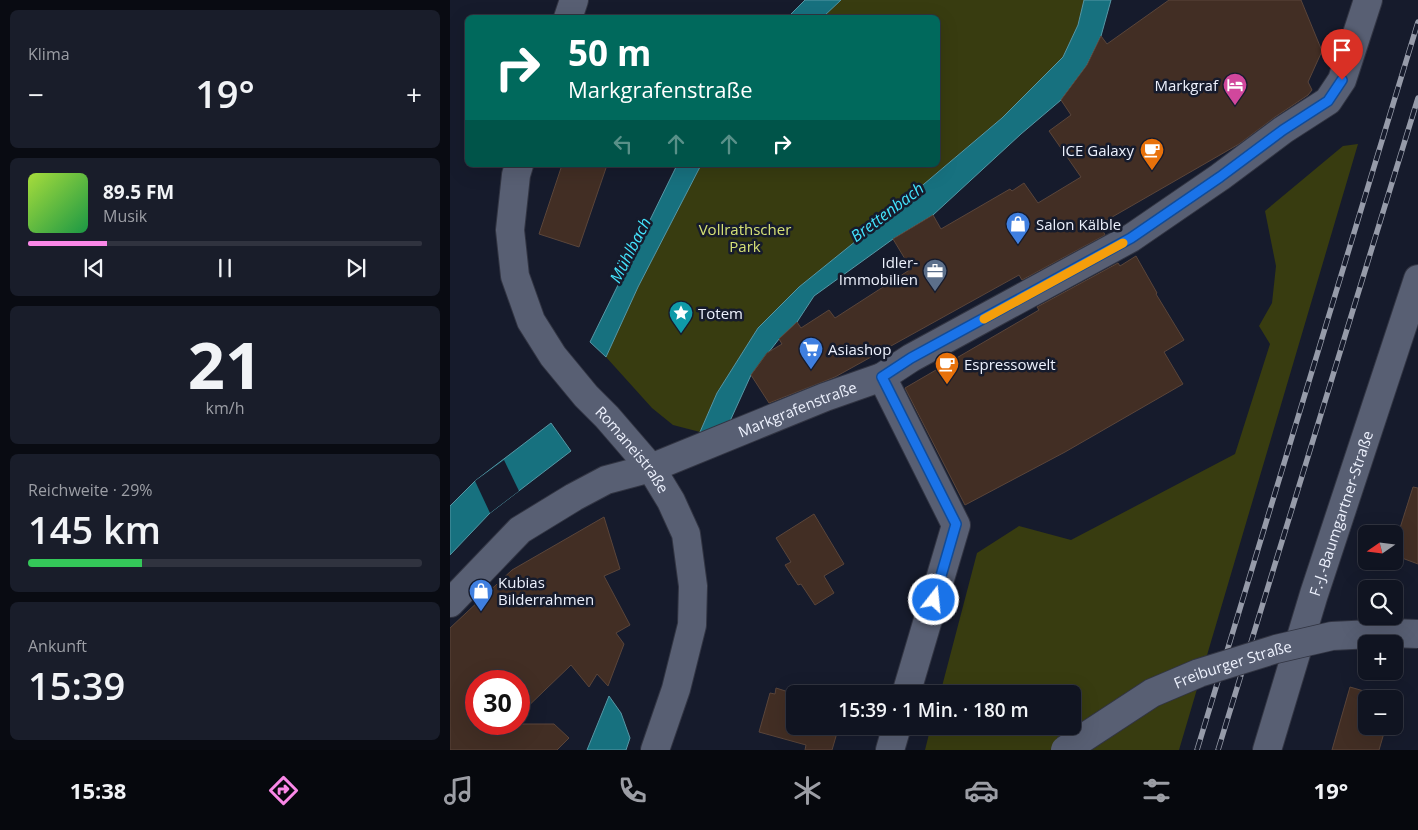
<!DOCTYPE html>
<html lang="de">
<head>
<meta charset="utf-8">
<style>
	body { margin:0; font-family:"Open Sans",sans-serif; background:#191d2a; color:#f1f3f6; height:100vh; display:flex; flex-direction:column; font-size:19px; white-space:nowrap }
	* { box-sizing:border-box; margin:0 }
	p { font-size:16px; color:#9c9ea5 }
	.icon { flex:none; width:28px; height:28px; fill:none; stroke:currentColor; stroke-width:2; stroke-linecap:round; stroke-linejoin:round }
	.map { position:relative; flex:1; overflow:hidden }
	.sheet { display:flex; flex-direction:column; gap:10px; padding:10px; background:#090b12; width:450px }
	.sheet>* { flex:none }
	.top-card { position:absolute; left:15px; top:15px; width:475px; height:152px; border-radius:8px; box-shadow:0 5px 20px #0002,0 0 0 1px #30333f; background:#00695c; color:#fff; overflow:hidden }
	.needle { width:32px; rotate:256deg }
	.controls { position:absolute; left:908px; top:525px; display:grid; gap:10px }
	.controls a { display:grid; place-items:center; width:45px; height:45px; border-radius:8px; background:#101421; box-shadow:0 5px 20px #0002,0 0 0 1px #30333f; font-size:25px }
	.speed { position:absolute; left:15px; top:670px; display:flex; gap:10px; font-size:25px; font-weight:700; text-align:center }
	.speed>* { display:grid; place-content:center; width:65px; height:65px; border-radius:50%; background:#101421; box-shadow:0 5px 20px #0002,0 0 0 1px #30333f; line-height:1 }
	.speed .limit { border:8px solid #d22; background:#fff; color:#111 }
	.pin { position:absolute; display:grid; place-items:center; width:42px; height:42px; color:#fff; margin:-51px -21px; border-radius:50% 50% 50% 0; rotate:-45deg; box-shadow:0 0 5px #0007 }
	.pin .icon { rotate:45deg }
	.me { position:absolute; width:55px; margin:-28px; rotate:16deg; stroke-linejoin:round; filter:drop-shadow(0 0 4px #0008) }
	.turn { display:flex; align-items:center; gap:18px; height:105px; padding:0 20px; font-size:22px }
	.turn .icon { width:65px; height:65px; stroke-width:2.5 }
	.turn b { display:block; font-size:35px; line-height:42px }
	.lanes { display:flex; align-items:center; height:48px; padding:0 20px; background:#0003; justify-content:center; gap:25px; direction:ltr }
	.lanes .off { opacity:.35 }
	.big { font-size:38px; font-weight:600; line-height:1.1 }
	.sheet .tile { flex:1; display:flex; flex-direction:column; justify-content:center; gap:8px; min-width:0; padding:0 18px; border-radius:8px; background:#191d2a }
	.sheet .dial { align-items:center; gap:0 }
	.dial b { font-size:65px; line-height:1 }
	.song { display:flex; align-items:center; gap:15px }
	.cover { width:60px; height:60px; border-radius:8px; background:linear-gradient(135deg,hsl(80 70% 55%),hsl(140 70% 35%)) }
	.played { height:5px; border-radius:2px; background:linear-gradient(90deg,#fa87e7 20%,#30333f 20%) }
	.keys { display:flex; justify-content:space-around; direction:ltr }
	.heat { display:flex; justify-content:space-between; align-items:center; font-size:28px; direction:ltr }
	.charge { height:8px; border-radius:4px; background:linear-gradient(90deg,#34c759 29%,#30333f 0) }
	.trip { position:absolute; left:336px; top:685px; width:295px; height:50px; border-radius:8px; background:#101421; box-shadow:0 5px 20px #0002,0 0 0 1px #30333f; font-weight:600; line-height:50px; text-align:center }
	.tab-bar { display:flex; height:80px; justify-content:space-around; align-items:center; background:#06080d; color:#9c9ea5 }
	.tab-bar .icon { width:35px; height:35px }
	.tab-bar .on { color:#fa87e7 }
	.tab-bar b { font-size:22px; color:#f1f3f6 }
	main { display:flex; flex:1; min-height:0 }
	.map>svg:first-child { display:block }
</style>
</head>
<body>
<main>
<section class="sheet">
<div class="tile"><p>Klima</p>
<div class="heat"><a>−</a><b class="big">19°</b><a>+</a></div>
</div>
<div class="tile">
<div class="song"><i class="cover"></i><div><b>89.5 FM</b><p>Musik</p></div></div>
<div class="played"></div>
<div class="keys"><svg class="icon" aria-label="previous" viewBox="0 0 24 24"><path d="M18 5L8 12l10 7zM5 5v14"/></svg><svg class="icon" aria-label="pause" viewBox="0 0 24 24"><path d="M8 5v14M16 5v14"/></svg><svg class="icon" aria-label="next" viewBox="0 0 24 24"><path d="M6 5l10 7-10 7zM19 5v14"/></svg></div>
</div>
<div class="tile dial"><b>21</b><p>km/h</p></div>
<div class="tile"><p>Reichweite · 29%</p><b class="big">145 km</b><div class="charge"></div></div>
<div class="tile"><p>Ankunft</p><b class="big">15:39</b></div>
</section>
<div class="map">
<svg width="968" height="750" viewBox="0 0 968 750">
	<rect width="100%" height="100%" fill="#161b2c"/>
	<!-- green -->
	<g fill="#383c10">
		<path d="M 391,0 L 634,0 L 628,25 L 613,57 L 552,118 L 422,228 L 349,287 L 308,328 L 267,393 L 250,432 L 223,425 L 202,408 L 156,357 L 188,287 L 251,165 L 488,165 L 488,18 L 373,17 Z"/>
		<path d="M 908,144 L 729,750 L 475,750 L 481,726 L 622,726 L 622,694 L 490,694 L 527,553 L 569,526 L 621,540 L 785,454 L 820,344 L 809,326 L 822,303 L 826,266 L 815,211 L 893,146 Z"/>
	</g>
	<!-- water -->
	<g fill="#17717f" stroke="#5797a5">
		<path d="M 355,0 L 391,0 L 373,17 L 338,17 Z"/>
		<path d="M 634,0 L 661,0 L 651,36 L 637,65 L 611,100 L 571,134 L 483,215 L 443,239 L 364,296 L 347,322 L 329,339 L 301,375 L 275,432 L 268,429 L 250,432 L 267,393 L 308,328 L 349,287 L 422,228 L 552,118 L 613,57 L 628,25 Z"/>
		<path d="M 227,165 L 251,165 L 188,287 L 156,357 L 140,342 Z"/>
		<path d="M 101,423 L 121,451 L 40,513 L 0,555 L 0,506 L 25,481 Z"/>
		<path d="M 159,696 L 171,713 L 180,738 L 176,750 L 137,750 Z"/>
	</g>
	<!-- pier -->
	<path fill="#161b2c" d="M 54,460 L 69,491 L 40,513 L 25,481 Z"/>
	<!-- building -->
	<g fill="#422e24" stroke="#5a453a">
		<path d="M 719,0 L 851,0 L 872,51 L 858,82 L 862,90 L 858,95 L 825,117 L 789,144 L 650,224 L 655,235 L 572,280 L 569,275 L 385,377 L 319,403 L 301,375 L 317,353 L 332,344 L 329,339 L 347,322 L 351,328 L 379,310 L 385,318 L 461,269 L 443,239 L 483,215 L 491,229 L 560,189 L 562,191 L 574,183 L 588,203 L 631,177 L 599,131 L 621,115 L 611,100 L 637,65 L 651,36 L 657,44 Z"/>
		<path d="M 112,165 L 157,165 L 129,247 L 89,234 Z"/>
		<path d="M 686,256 L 707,293 L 706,294 L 734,340 L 714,352 L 733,384 L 615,452 L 515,505 L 455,388 L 589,310 L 587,307 L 668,263 L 670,266 Z"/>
		<path d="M 963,487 L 968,488 L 968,564 L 944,555 L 944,547 Z"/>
		<path d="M 364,514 L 394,564 L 374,576 L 384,593 L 365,605 L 351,584 L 348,585 L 335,565 L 341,562 L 326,538 Z"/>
		<path d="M 154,517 L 170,569 L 154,576 L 180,625 L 166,633 L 174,644 L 158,686 L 147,674 L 139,687 L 121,665 L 69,715 L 69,681 L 26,681 L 26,724 L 104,724 L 119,738 L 107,750 L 0,750 L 0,628 L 62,570 Z"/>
		<path d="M 900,687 L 941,699 L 916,699 L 916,726 L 936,726 L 929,750 L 882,750 Z"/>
		<path d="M 326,688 L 345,694 L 345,726 L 389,726 L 382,750 L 355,750 L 356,745 L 309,732 L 320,693 L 325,694 Z"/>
	</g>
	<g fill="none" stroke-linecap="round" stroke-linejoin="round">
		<defs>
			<g id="minor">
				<path d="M 118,18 L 124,0"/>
				<path id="s1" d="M 69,165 L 66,175 L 60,230 L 65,276 L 81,321 L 103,356 L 136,396 L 157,417 L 201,468 L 221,501 L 236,534 L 243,586 L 242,625 L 226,689 L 205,750"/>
				<path d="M 432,377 L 506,525 L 456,694"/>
				<path id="s2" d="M 0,603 L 70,530 L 124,497 L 156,480 L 201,468 L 375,397 L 432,377 L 461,358 L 681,238 L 770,177 L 833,130 L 878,101 L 892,80 L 918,0"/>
				<path d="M 440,750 L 447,726"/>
				<path id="s3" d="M 817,750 L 864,594 L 968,279"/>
			</g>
		</defs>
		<!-- minor casing -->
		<use href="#minor" stroke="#323543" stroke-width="30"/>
		<!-- minor -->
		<use href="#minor" stroke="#585f73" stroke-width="28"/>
		<defs>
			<g id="rail">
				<path d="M 747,750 L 968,22"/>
				<path d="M 768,750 L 968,98"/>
			</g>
		</defs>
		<!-- rail casing -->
		<use href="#rail" stroke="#969ba9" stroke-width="5.5"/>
		<!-- rail -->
		<use href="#rail" stroke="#161b2c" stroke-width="4" stroke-dasharray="11" stroke-linecap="butt"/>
		<defs>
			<g id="minor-bridge">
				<path id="s4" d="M 615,750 L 702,693 L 749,673 L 826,649 L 882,636 L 942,633 L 968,634"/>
			</g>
		</defs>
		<!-- minor-bridge casing -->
		<use href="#minor-bridge" stroke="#323543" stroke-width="30" stroke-linecap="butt"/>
		<!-- minor-bridge -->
		<use href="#minor-bridge" stroke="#585f73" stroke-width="28"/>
	</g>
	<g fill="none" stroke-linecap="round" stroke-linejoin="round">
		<defs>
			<path id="route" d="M 484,600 L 506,524 L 432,377 L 461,358 L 681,238 L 770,177 L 833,130 L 878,101 L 892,80"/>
		</defs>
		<!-- route casing -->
		<use href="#route" stroke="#114b97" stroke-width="12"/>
		<!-- route -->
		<use href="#route" stroke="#1a73e8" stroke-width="9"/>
		<!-- slow -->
		<path stroke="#f59e0b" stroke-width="9" d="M 534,319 L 673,243"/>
	</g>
	<!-- icons -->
	<defs>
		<symbol id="hotel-pin" viewBox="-11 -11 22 30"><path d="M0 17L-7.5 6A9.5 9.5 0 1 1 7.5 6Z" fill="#d1479c" stroke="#161b2c"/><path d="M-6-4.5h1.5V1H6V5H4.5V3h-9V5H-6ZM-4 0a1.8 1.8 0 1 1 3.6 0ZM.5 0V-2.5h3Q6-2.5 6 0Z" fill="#fff"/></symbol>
		<symbol id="cafe-pin" viewBox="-11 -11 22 30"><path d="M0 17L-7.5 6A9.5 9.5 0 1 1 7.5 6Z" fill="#e8710a" stroke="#161b2c"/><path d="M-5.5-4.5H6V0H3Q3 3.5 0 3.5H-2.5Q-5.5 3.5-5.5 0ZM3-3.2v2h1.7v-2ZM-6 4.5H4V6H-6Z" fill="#fff"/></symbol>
		<symbol id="shop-pin" viewBox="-11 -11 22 30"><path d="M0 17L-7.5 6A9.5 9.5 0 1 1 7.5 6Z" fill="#3f7fe0" stroke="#161b2c"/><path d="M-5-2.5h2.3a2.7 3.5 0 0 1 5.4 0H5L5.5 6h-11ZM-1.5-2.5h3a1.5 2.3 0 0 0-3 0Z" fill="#fff"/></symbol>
		<symbol id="office-pin" viewBox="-11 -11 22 30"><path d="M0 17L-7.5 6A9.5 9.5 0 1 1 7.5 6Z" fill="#5c6f8a" stroke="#161b2c"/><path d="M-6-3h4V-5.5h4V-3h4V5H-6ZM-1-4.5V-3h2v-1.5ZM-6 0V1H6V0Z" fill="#fff"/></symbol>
		<symbol id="sight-pin" viewBox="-11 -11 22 30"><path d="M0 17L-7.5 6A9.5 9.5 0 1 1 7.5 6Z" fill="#0f9aa8" stroke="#161b2c"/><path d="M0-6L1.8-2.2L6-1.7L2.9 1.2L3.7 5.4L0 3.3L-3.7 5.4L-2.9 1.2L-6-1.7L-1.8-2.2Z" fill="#fff"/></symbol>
		<symbol id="supermarket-pin" viewBox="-11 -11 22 30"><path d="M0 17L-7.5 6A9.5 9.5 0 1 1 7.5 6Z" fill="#3f7fe0" stroke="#161b2c"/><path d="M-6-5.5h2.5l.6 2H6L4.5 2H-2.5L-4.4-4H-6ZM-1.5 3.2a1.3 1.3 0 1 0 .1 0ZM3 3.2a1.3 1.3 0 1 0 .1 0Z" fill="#fff"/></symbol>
	</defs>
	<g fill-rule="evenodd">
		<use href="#hotel-pin" x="771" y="71" width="28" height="38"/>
		<use href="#cafe-pin" x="688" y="136" width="28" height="38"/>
		<use href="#shop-pin" x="554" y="210" width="28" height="38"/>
		<use href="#office-pin" x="471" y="257" width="28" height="38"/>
		<use href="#sight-pin" x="217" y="299" width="28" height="38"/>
		<use href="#supermarket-pin" x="347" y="335" width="28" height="38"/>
		<use href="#cafe-pin" x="483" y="350" width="28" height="38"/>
		<use href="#shop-pin" x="17" y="577" width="28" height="38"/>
	</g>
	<g text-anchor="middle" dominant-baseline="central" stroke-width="5" stroke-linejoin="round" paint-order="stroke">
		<!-- poi labels -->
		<g font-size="15" fill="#edf1fd" stroke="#161b2c" text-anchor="start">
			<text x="768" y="85" text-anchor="end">Markgraf</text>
			<text x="684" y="150" text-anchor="end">ICE Galaxy</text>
			<text x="586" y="224">Salon Kälble</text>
			<text x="468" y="262" text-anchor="end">Idler-<tspan x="468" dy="17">Immobilien</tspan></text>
			<text x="248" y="313">Totem</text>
			<text x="378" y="349">Asiashop</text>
			<text x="514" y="364">Espressowelt</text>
			<text x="48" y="582">Kubias<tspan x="48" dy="17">Bilderrahmen</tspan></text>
		</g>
		<!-- park labels -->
		<g font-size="15" fill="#d6e176" stroke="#161b2c">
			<text x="295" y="229">Vollrathscher<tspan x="295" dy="17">Park</tspan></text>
		</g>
		<!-- street labels -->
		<g font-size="15" fill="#edf1fd" stroke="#161b2c">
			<text stroke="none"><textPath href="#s2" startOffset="405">Markgrafenstraße</textPath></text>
			<text stroke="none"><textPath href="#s1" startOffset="324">Romaneistraße</textPath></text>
			<text stroke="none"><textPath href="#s3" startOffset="248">F.-J.-Baumgartner-Straße</textPath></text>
			<text stroke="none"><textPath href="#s4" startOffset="190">Freiburger Straße</textPath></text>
		</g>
		<!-- water labels -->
		<g font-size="16" font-style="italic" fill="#44e4fd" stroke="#161b2c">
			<text transform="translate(437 212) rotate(-37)">Brettenbach</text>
			<text transform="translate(180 250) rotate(-63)">Mühlbach</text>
		</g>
	</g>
</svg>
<div class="controls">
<a><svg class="needle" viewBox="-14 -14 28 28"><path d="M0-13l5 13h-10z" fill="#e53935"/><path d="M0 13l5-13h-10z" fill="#9c9ea5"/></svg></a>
<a><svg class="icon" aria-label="search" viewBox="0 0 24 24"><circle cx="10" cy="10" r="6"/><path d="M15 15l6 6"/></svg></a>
<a>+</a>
<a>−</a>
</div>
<div class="speed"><div class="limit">30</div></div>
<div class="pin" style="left:892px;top:80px;background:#d93025"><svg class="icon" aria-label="arrive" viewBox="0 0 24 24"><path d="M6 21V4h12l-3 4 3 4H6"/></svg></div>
<svg class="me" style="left:484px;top:600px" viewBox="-20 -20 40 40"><circle r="17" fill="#1a73e8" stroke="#fff" stroke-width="3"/><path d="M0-11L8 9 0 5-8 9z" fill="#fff"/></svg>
<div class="trip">15:39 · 1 Min. · 180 m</div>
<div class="top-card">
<div class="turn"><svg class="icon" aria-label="right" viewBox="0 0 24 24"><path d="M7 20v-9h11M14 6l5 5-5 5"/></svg><div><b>50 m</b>Markgrafenstraße</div></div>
<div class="lanes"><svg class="icon off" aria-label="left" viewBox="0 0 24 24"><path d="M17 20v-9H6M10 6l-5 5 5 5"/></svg><svg class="icon off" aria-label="ahead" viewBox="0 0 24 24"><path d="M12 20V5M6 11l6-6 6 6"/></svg><svg class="icon off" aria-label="ahead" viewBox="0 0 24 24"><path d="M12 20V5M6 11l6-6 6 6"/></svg><svg class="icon" aria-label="right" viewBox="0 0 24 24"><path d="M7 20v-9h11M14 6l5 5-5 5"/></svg></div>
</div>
</div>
</main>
<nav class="tab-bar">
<b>15:38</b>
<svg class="icon on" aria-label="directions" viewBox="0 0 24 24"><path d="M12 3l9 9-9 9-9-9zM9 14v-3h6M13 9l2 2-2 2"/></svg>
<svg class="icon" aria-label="music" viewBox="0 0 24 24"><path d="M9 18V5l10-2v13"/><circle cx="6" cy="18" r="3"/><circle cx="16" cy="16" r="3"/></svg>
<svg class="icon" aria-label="phone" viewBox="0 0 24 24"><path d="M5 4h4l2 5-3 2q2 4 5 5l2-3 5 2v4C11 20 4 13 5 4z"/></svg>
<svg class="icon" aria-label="climate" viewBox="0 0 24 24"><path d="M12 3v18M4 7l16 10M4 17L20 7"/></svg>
<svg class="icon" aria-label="car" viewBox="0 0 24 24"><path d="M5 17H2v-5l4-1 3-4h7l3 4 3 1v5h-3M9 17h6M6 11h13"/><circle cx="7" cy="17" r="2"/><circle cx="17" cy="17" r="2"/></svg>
<svg class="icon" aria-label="filters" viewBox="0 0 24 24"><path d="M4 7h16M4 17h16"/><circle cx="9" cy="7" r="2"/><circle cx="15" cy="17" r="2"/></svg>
<b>19°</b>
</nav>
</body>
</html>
